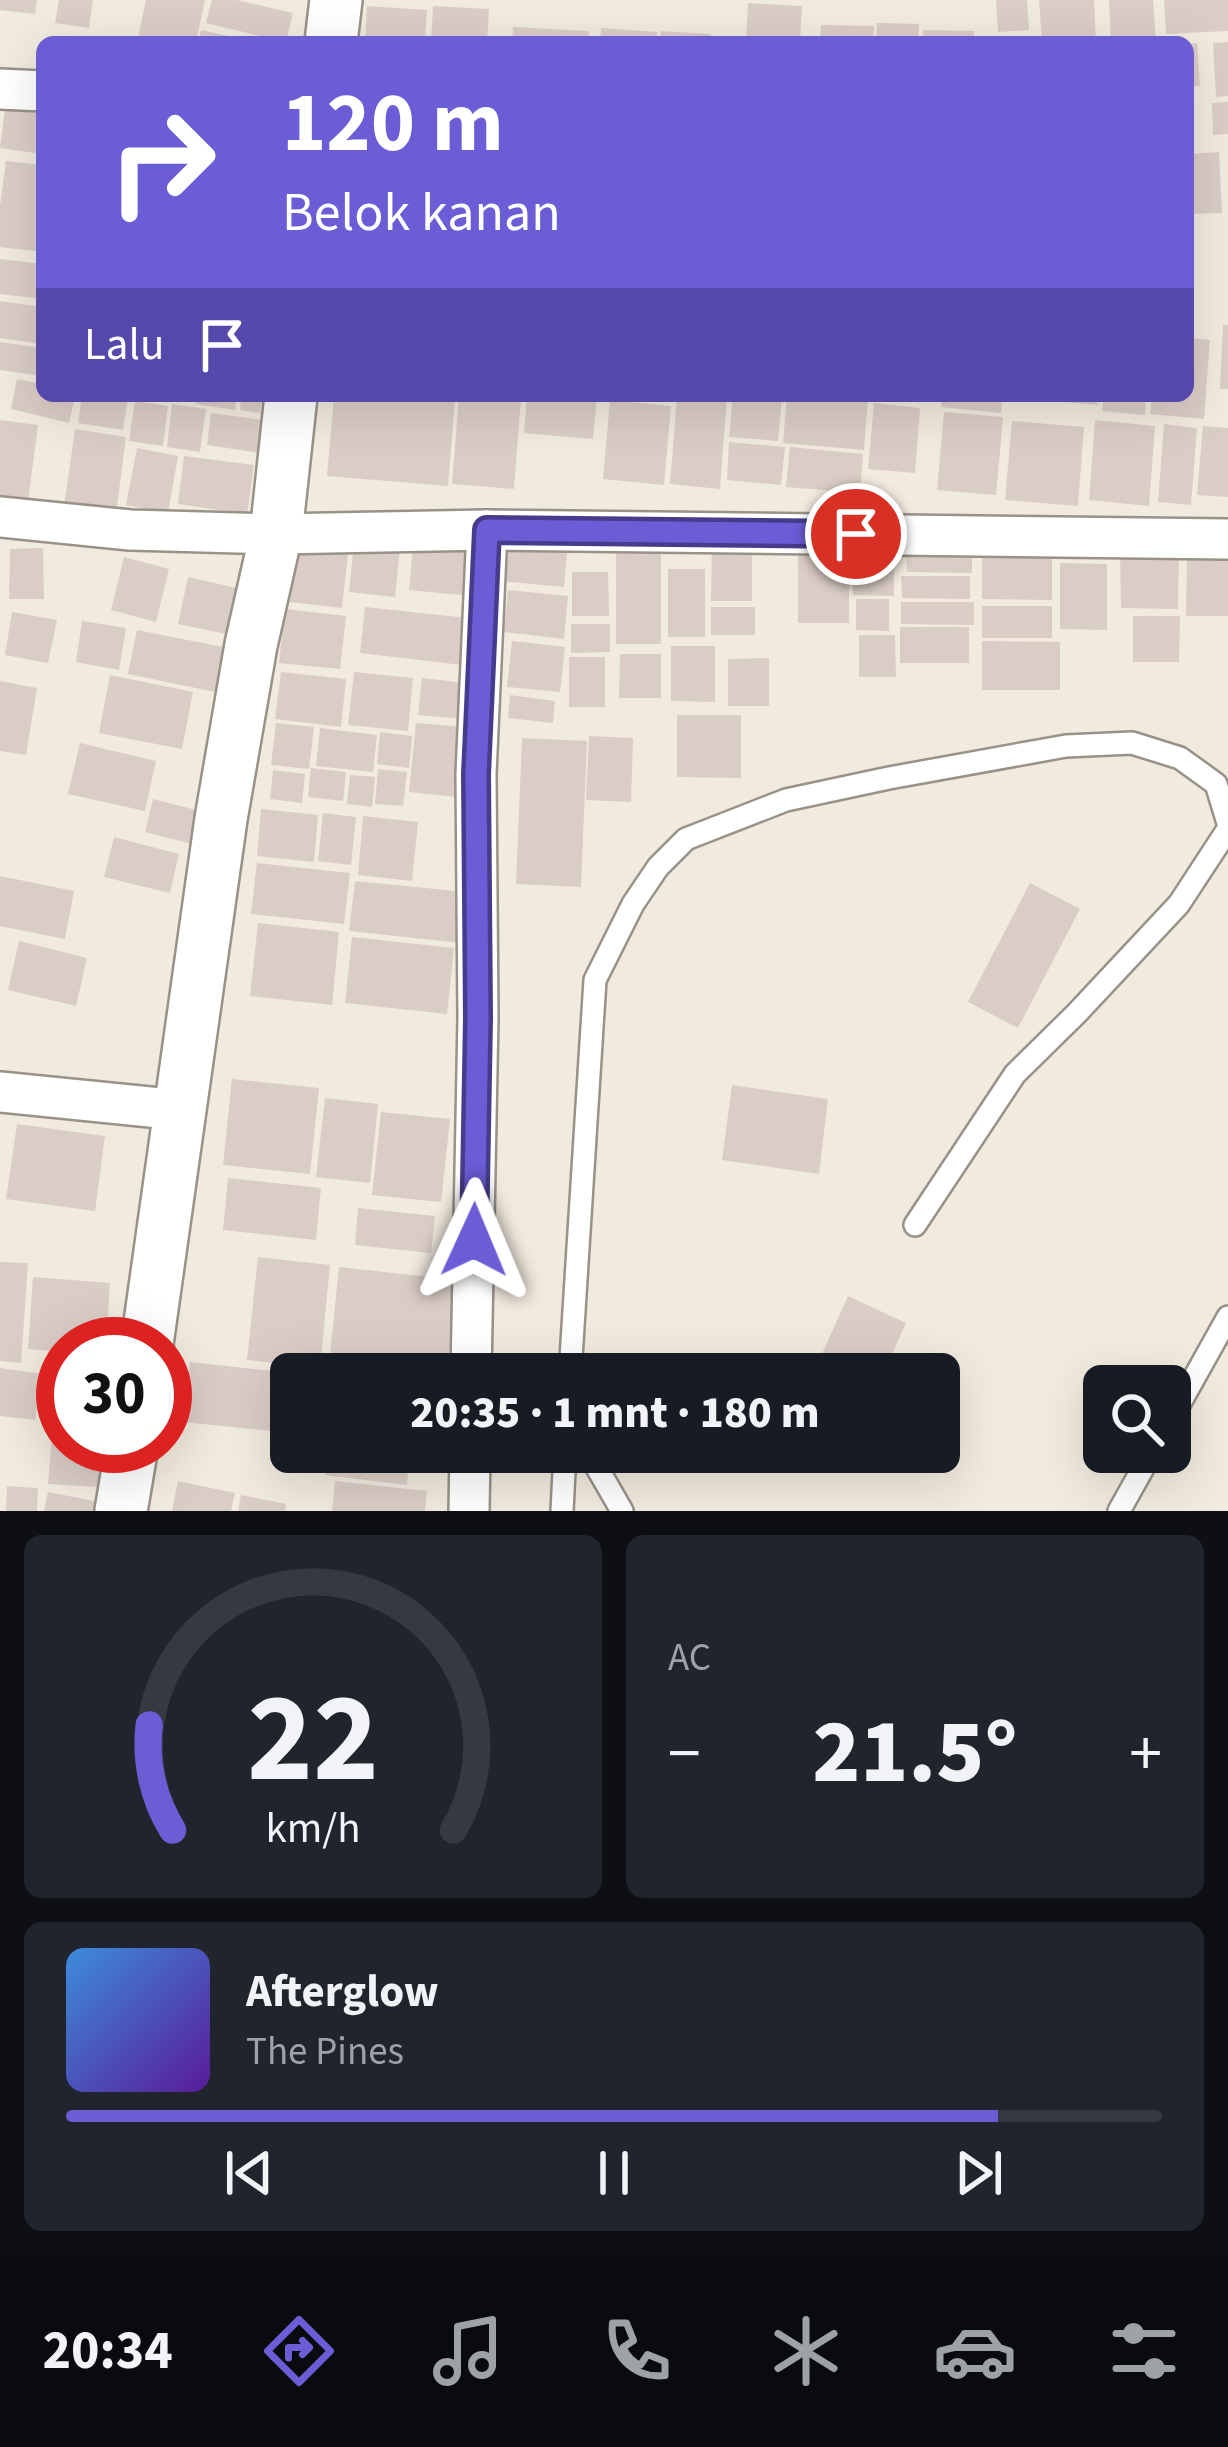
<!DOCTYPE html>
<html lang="id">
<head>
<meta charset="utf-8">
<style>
	body { margin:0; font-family:"Source Sans 3",sans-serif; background:#20242c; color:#f1f3f6; height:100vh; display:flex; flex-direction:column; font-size:45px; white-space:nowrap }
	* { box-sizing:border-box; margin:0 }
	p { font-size:39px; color:#9ea1a6 }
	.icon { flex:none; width:66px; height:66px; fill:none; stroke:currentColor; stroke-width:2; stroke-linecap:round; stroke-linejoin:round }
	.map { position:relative; height:1511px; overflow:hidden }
	.side { display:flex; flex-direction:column; gap:24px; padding:24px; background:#0d0f14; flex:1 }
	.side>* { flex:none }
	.guide { position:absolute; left:36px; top:36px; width:1158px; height:366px; border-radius:18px; box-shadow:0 12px 48px #0002; background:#6b5dd6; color:#fff; overflow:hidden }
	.buttons { position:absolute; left:1083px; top:1365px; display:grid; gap:24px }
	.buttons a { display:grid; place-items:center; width:108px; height:108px; border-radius:18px; background:#171b24; box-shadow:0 12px 48px #0002; font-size:60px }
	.speed { position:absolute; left:36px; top:1317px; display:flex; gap:24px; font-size:60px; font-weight:700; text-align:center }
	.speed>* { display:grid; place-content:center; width:156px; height:156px; border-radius:50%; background:#171b24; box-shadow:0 12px 48px #0002; line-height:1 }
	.speed .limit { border:18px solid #d22; background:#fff; color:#111 }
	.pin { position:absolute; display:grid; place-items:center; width:102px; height:102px; color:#fff; margin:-51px; border:6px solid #fff; border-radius:50%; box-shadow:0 3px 12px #0007 }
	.me { position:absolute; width:132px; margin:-66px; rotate:1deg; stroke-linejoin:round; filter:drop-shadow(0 0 9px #0008) }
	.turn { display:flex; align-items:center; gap:42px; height:252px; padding:0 48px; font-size:54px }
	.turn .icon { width:156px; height:156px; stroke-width:2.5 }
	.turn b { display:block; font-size:84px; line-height:102px }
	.then { display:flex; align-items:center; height:114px; padding:0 48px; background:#0003; gap:24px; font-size:45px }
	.big { font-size:90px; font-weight:800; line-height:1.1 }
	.side .tile { flex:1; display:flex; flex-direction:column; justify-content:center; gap:18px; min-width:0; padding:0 42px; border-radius:18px; background:#20242c }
	.side .dial { align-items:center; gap:0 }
	.dial svg { height:312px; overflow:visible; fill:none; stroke:#363941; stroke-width:7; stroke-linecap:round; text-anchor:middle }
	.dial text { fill:#f1f3f6; stroke:none }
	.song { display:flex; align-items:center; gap:36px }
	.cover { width:144px; height:144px; border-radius:18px; background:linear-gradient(135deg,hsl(210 70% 55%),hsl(270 70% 35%)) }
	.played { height:12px; border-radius:6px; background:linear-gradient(90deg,#6b5dd6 85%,#363941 85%) }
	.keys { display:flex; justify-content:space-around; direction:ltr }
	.heat { display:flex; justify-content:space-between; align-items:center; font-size:66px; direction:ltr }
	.side .tiles { flex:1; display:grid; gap:24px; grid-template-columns:1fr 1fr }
	.tile:last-child { grid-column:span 2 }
	.trip { position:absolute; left:270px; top:1353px; width:690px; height:120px; border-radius:18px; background:#171b24; box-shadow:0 12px 48px #0002; font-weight:800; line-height:120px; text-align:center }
	.tabs { display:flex; height:192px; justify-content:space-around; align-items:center; background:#090b0e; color:#9ea1a6 }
	.tabs .icon { width:84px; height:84px }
	.tabs .active { color:#6b5dd6 }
	.tabs b { font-size:54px; color:#f1f3f6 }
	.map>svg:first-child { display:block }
</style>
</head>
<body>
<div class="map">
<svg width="1228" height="1511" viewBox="0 0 1228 1511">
	<rect width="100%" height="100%" fill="#f1eade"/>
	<!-- building -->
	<g fill="#dacdc6">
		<path d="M 0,0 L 37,0 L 35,14 L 0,10 Z"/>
		<path d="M 59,0 L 93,0 L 89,28 L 55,23 Z"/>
		<path d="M 146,0 L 205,0 L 196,42 L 153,42 L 138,38 Z"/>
		<path d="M 212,0 L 237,0 L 293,13 L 286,42 L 206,23 Z"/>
		<path d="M 996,0 L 1027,0 L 1029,30 L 998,32 Z"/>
		<path d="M 1039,0 L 1094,0 L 1096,42 L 1042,42 Z"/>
		<path d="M 1109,0 L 1153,0 L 1156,42 L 1111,42 Z"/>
		<path d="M 1164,0 L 1228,0 L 1228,31 L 1166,34 Z"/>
		<path d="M 748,3 L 802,6 L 800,42 L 746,42 Z"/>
		<path d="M 367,6 L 427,10 L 425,42 L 365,42 Z"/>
		<path d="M 433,6 L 489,9 L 487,42 L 431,42 Z"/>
		<path d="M 877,23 L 919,24 L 918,42 L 876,42 Z"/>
		<path d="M 821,25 L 874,26 L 873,42 L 820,42 Z"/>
		<path d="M 513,27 L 589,31 L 588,42 L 512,42 Z"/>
		<path d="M 601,28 L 657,32 L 656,42 L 600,42 Z"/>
		<path d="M 201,30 L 247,40 L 247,42 L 198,42 Z"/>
		<path d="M 923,30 L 974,31 L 974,42 L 923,42 Z"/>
		<path d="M 661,31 L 711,34 L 710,42 L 660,42 Z"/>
		<path d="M 1228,42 L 1228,96 L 1216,97 L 1213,43 Z"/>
		<path d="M 1197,43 L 1200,86 L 1188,86 L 1188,44 Z"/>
		<path d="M 1228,102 L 1228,134 L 1213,135 L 1212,103 Z"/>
		<path d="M 5,109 L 42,114 L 42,154 L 0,148 Z"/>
		<path d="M 1219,152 L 1222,213 L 1188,214 L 1188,154 Z"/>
		<path d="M 6,161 L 42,165 L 42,252 L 0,247 L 0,206 Z"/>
		<path d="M 0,259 L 42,264 L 42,299 L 0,294 Z"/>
		<path d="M 0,301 L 42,307 L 42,344 L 0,338 Z"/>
		<path d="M 1223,325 L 1228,325 L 1228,389 L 1220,389 Z"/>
		<path d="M 1188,338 L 1210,340 L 1204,419 L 1150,414 L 1152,396 L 1188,396 Z"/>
		<path d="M 0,342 L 42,348 L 42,376 L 0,370 Z"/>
		<path d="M 17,379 L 42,384 L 42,396 L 75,396 L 69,423 L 11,409 Z"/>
		<path d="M 82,396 L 128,396 L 123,430 L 78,423 Z"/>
		<path d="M 197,396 L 237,396 L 235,410 L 196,404 Z"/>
		<path d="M 241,396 L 263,396 L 260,413 L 240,410 Z"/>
		<path d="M 334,396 L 414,396 L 455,400 L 448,486 L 327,476 Z"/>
		<path d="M 459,396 L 521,398 L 514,489 L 452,484 Z"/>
		<path d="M 527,396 L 597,396 L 593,439 L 524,433 Z"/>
		<path d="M 677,396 L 727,396 L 720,489 L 670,484 Z"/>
		<path d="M 733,396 L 782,396 L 778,441 L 729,437 Z"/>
		<path d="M 787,396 L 868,399 L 864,450 L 783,443 Z"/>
		<path d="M 942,396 L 1002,396 L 1001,413 L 941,407 Z"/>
		<path d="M 1054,396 L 1098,396 L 1097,405 L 1054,401 Z"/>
		<path d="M 1104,396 L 1146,396 L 1145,415 L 1102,411 Z"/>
		<path d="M 610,400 L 671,406 L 664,485 L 603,479 Z"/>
		<path d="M 135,401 L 168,406 L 163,446 L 129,441 Z"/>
		<path d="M 874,403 L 920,408 L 915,473 L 868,469 Z"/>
		<path d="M 172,404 L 206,409 L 200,452 L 167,447 Z"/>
		<path d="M 944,412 L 1003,417 L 996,495 L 937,490 Z"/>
		<path d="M 211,413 L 272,421 L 267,454 L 207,445 Z"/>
		<path d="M 0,420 L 38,425 L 28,502 L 0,498 Z"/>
		<path d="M 1095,420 L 1155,426 L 1149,506 L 1089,500 Z"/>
		<path d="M 1012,421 L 1084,427 L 1078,506 L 1005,500 Z"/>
		<path d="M 1164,424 L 1197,428 L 1191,505 L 1158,502 Z"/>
		<path d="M 1203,426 L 1228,428 L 1228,497 L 1197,495 Z"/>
		<path d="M 75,429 L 126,437 L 116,514 L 64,507 Z"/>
		<path d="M 729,442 L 785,447 L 781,485 L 727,480 Z"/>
		<path d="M 790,447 L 863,454 L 860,493 L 786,487 Z"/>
		<path d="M 137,448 L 178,456 L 168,513 L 126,505 Z"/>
		<path d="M 184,456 L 254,465 L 247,514 L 178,504 Z"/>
		<path d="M 355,534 L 401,539 L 395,597 L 349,592 Z"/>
		<path d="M 504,534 L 568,541 L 564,587 L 499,581 Z"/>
		<path d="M 414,537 L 477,544 L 471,596 L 409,590 Z"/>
		<path d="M 296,539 L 349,545 L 342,608 L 289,602 Z"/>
		<path d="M 712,540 L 752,540 L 752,601 L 711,601 Z"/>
		<rect x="798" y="541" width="51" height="82"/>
		<path d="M 853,544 L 894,544 L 894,596 L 853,595 Z"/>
		<path d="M 906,544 L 972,544 L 972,573 L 907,572 Z"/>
		<path d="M 982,547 L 1052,547 L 1052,600 L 982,599 Z"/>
		<path d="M 43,548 L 44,599 L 9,599 L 10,549 Z"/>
		<rect x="616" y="551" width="45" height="93"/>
		<path d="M 1187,552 L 1228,553 L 1228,616 L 1186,616 Z"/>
		<path d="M 1120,553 L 1179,553 L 1178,609 L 1121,608 Z"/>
		<path d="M 124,557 L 169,569 L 156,622 L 111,610 Z"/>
		<path d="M 1060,563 L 1107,564 L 1107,630 L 1060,629 Z"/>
		<rect x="668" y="569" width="37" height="68"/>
		<path d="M 572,572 L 608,572 L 609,616 L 572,616 Z"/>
		<path d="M 901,576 L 970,576 L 970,599 L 902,598 Z"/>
		<path d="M 188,577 L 241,589 L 231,635 L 178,624 Z"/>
		<path d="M 508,590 L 568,596 L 564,639 L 504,632 Z"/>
		<path d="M 856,599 L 889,599 L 889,631 L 856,630 Z"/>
		<path d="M 901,602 L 974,602 L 974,625 L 901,624 Z"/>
		<rect x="982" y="606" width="70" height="32"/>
		<path d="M 365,607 L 467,618 L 462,665 L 360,653 Z"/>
		<rect x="711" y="607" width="44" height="28"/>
		<path d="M 285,609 L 346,616 L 340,669 L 279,663 Z"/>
		<path d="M 12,612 L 57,620 L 48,663 L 5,655 Z"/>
		<path d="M 1133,616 L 1180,616 L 1179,662 L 1133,662 Z"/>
		<path d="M 82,621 L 126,628 L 119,670 L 76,662 Z"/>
		<path d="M 571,624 L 610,624 L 610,652 L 571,653 Z"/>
		<rect x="900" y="627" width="69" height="36"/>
		<path d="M 137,630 L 228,648 L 220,693 L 128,674 Z"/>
		<path d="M 859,635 L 895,635 L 896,677 L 859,677 Z"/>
		<path d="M 512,641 L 565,647 L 560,692 L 507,687 Z"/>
		<path d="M 982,641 L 1060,642 L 1060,690 L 982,690 Z"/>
		<path d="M 671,646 L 715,646 L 715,702 L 671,701 Z"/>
		<path d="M 620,654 L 661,654 L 661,698 L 619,698 Z"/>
		<rect x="569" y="657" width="36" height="50"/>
		<path d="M 769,658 L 769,706 L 728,706 L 728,659 Z"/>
		<path d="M 281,672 L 346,679 L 341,727 L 275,719 Z"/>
		<path d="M 354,672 L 413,678 L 408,731 L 348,725 Z"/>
		<path d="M 110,675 L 193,692 L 182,749 L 99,733 Z"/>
		<path d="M 422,678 L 466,683 L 463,719 L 418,715 Z"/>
		<path d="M 0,681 L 37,688 L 26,755 L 0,751 Z"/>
		<path d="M 510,695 L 555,701 L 553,723 L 508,718 Z"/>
		<path d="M 677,715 L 741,715 L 741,778 L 677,777 Z"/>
		<path d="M 276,723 L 314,727 L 309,769 L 271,765 Z"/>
		<path d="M 416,723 L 464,727 L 457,797 L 409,792 Z"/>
		<path d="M 320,728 L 377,735 L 373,772 L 316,766 Z"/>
		<path d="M 380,732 L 412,736 L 409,768 L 377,764 Z"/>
		<path d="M 589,736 L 633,738 L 631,802 L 586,800 Z"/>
		<path d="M 522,738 L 587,741 L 581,887 L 516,884 Z"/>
		<path d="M 80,743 L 156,761 L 145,811 L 68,794 Z"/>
		<path d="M 311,768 L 346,772 L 343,801 L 308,797 Z"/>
		<path d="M 378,769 L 407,772 L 403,806 L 375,804 Z"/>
		<path d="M 273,770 L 305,774 L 302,803 L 270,799 Z"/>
		<path d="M 350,775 L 375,777 L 372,807 L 347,804 Z"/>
		<path d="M 153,799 L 200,811 L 192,844 L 145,832 Z"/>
		<path d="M 261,809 L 318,815 L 314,862 L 257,856 Z"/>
		<path d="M 323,813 L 356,817 L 351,865 L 318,861 Z"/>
		<path d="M 363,816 L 418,822 L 412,881 L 358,875 Z"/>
		<path d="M 114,837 L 179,854 L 170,893 L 104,877 Z"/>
		<path d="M 257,863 L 350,873 L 344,924 L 251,914 Z"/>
		<path d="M 0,876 L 74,891 L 65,939 L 0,926 Z"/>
		<path d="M 355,881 L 466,892 L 461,943 L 349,931 Z"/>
		<path d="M 1030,883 L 1080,909 L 1018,1028 L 968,1002 Z"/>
		<path d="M 258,923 L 339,932 L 332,1005 L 250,996 Z"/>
		<path d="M 352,937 L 454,948 L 447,1014 L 345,1003 Z"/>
		<path d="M 19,941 L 87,958 L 76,1006 L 8,990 Z"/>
		<path d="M 232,1079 L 319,1088 L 310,1174 L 223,1165 Z"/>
		<path d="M 732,1085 L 828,1099 L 819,1174 L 722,1160 Z"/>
		<path d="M 325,1098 L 378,1104 L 370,1183 L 316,1177 Z"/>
		<path d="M 381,1112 L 450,1119 L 441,1202 L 372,1195 Z"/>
		<path d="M 17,1124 L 105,1136 L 95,1211 L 6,1199 Z"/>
		<path d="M 228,1178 L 321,1188 L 316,1240 L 223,1230 Z"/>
		<path d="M 358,1208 L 435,1216 L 431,1253 L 355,1245 Z"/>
		<path d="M 258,1257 L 330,1265 L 320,1368 L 247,1360 Z"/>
		<path d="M 0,1262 L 28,1263 L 21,1363 L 0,1361 Z"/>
		<path d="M 339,1267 L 457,1280 L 447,1374 L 328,1374 Z"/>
		<path d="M 33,1277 L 110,1283 L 106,1344 L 63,1344 L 63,1352 L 28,1349 Z"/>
		<path d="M 848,1296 L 906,1323 L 883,1374 L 813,1374 Z"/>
		<path d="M 190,1362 L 291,1373 L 291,1433 L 183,1422 Z"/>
		<path d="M 0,1368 L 42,1374 L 35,1420 L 0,1416 Z"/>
		<path d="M 54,1376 L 63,1377 L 63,1426 L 51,1425 Z"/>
		<path d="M 52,1433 L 63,1433 L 63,1446 L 115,1446 L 112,1488 L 48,1484 Z"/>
		<path d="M 327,1452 L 410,1452 L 407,1485 L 325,1475 Z"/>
		<path d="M 178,1481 L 235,1493 L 231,1511 L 172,1511 Z"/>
		<path d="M 335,1481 L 427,1491 L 425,1511 L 332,1511 Z"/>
		<path d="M 7,1486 L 38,1488 L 37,1511 L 6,1511 Z"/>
		<path d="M 48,1492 L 104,1503 L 102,1511 L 44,1511 Z"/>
		<path d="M 241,1495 L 286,1504 L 285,1511 L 238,1511 Z"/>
	</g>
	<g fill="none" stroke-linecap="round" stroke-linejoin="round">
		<defs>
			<g id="service">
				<path d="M 915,1225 L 1015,1074 L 1077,1013 L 1179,904 L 1228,829"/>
				<path d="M 570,1374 L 595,980 L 633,904 L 658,867 L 686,839 L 786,800 L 889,778 L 1066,746 L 1132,743 L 1180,758 L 1216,784 L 1228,823"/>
				<path d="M 1170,1421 L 1228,1317"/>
				<path d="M 588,1452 L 622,1511"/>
				<path d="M 562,1511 L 565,1452"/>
				<path d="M 1119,1511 L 1152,1452"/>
			</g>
			<g id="minor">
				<path d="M 0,89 L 42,91"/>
				<path d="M 0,517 L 130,530 L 276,534 L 487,530 L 1228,539"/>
				<path d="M 0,1092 L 180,1110"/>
				<path d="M 471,1374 L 478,1018 L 476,774 L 487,530"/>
				<path d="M 469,1511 L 470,1452"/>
			</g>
			<g id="tertiary">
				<path d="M 331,42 L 336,0"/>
				<path d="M 147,1344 L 221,819 L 251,645 L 276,534 L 291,396"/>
				<path d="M 121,1511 L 132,1446"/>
			</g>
		</defs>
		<!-- service casing -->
		<use href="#service" stroke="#989287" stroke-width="26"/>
		<!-- minor casing -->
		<use href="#minor" stroke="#989287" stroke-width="44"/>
		<!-- tertiary casing -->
		<use href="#tertiary" stroke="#989287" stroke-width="56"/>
		<!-- service -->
		<use href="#service" stroke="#fff" stroke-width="21"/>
		<!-- minor -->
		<use href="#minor" stroke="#fff" stroke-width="39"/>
		<!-- tertiary -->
		<use href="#tertiary" stroke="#fff" stroke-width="51"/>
	</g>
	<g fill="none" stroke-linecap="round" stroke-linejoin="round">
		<defs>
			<path id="route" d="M 474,1240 L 478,1018 L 476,774 L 487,530 L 856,534"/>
		</defs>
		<!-- route casing -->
		<use href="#route" stroke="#463c8b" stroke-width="30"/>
		<!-- route -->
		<use href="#route" stroke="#6b5dd6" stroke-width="21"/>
	</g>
</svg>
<div class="buttons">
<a><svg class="icon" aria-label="search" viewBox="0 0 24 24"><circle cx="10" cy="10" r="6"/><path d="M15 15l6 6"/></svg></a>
</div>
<div class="speed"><div class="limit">30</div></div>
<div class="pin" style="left:856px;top:534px;background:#d93025"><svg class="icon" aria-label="arrive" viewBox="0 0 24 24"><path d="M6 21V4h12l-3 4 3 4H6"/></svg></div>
<svg class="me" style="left:474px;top:1240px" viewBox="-20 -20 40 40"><path d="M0-17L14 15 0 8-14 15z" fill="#6b5dd6" stroke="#fff" stroke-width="4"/></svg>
<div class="trip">20:35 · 1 mnt · 180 m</div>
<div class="guide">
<div class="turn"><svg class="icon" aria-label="right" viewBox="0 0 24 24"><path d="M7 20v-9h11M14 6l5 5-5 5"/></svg><div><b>120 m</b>Belok kanan</div></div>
<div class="then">Lalu<svg class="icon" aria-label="arrive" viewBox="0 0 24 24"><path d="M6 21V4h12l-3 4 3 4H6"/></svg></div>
</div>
</div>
<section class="side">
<div class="tiles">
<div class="tile dial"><svg viewBox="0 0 100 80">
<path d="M14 69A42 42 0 1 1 86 69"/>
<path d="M14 69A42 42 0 0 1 8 42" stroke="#6b5dd6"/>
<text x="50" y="56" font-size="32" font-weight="700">22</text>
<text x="50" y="72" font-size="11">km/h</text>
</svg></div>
<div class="tile"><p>AC</p>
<div class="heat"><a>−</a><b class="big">21.5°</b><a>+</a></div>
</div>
<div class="tile">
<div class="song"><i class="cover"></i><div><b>Afterglow</b><p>The Pines</p></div></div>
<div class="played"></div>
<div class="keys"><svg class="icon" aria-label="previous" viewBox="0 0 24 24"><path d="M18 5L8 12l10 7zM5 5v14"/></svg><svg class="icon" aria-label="pause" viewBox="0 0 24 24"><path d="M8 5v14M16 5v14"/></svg><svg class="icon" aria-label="next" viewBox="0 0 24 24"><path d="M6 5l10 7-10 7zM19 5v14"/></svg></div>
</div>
</div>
</section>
<nav class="tabs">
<b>20:34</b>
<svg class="icon active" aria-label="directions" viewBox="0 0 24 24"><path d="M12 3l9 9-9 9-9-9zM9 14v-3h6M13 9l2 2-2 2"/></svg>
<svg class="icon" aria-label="music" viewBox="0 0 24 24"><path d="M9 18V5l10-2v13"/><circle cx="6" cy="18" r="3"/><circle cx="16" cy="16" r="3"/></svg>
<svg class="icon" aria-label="phone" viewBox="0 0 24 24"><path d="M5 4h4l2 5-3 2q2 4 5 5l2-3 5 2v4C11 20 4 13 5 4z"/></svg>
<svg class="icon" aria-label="climate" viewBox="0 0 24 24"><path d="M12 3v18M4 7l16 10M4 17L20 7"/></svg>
<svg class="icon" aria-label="car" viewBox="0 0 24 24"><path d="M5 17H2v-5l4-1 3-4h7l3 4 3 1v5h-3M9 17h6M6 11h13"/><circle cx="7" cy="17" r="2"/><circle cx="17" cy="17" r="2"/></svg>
<svg class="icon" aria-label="filters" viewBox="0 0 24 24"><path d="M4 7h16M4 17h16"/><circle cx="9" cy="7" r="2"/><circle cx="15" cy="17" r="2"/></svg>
</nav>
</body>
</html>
